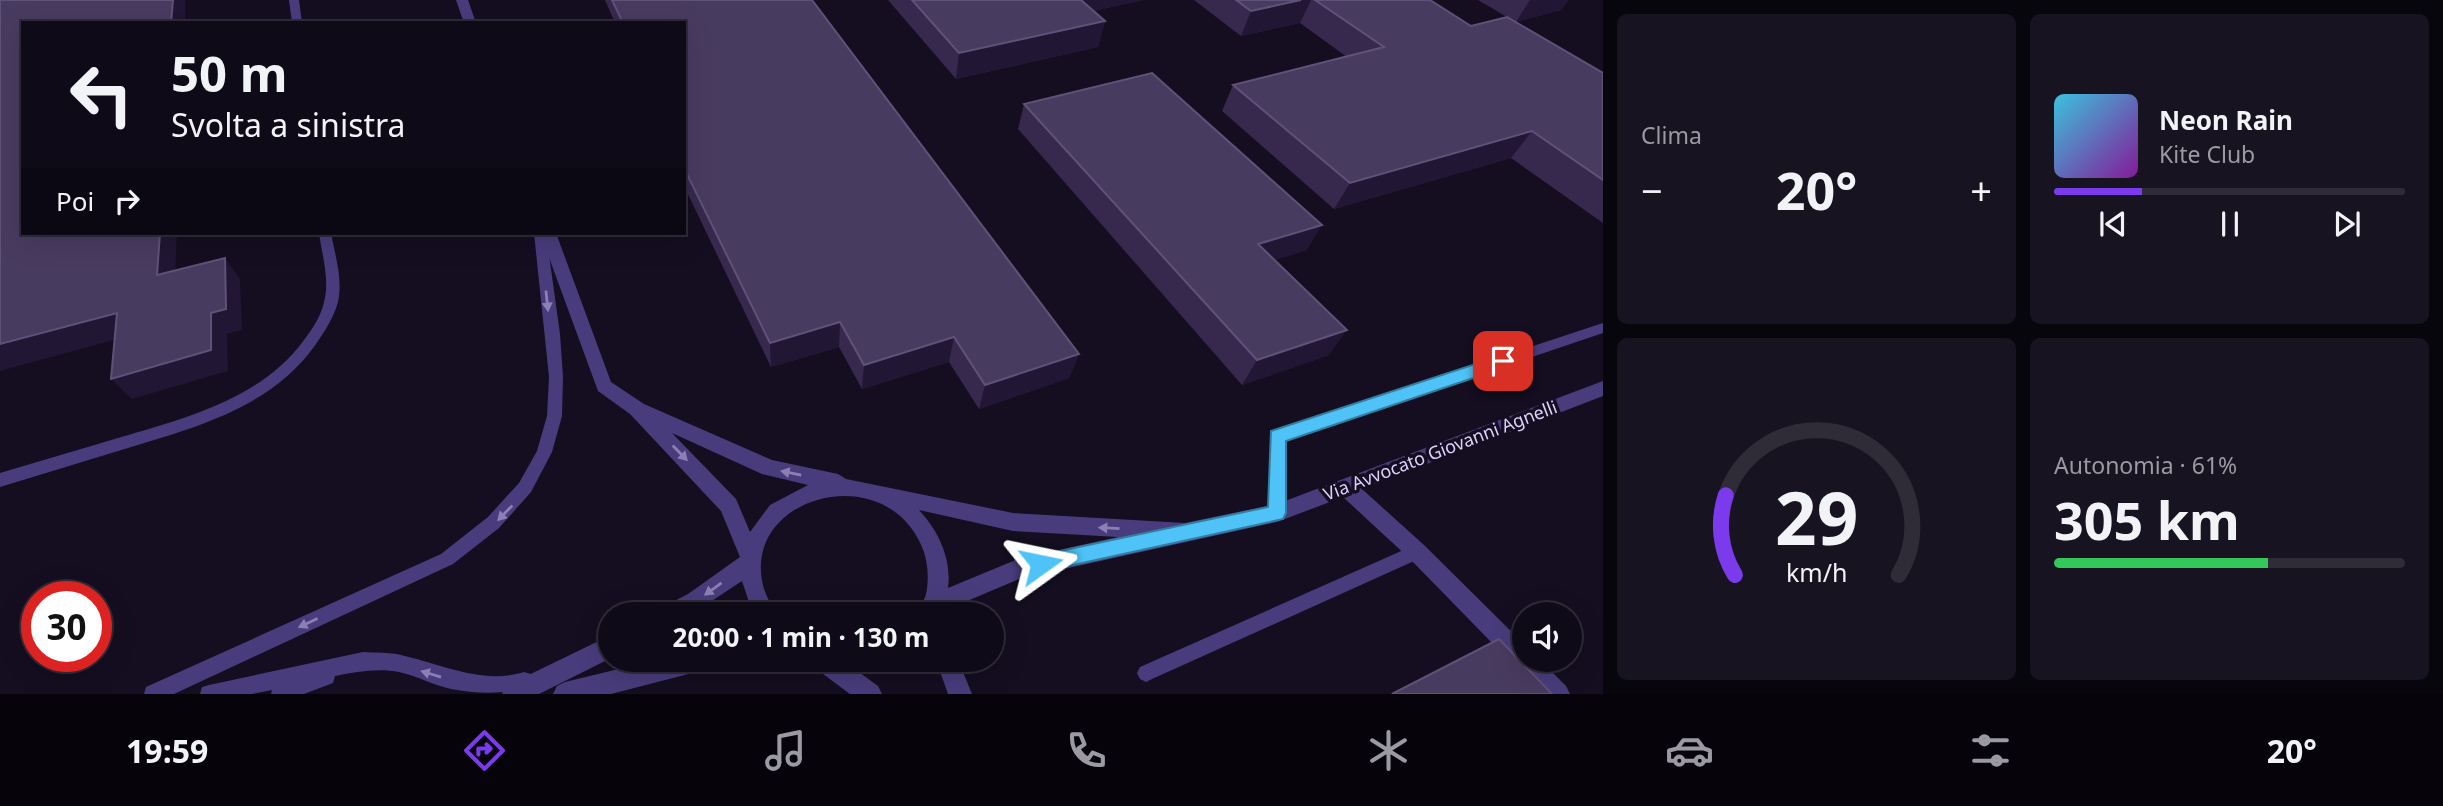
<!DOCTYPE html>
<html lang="it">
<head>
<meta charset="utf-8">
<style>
	body { margin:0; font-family:"Noto Sans",sans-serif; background:#181321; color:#f1f3f6; height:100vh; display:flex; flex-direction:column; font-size:26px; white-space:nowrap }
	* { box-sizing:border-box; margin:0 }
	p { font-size:23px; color:#9b9aa2 }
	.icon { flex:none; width:38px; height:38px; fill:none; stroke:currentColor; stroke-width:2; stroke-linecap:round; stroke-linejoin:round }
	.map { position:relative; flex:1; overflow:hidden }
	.drawer { display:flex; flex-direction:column; gap:14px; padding:14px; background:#08060d; width:840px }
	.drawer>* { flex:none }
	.guide { position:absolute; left:21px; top:21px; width:665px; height:214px; border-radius:0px; box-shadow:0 7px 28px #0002,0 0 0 2px #2f2b37; background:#0f0a18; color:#f1f3f6; overflow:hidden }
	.controls { position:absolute; left:1512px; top:602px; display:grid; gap:14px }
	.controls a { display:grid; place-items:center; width:70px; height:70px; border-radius:50%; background:#0f0a18; box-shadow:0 7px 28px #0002,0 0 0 2px #2f2b37; font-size:35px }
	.speed { position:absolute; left:21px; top:581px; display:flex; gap:14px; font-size:35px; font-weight:700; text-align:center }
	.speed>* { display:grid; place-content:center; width:91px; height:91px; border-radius:50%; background:#0f0a18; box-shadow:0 7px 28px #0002,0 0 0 2px #2f2b37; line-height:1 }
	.speed .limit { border:10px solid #d22; background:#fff; color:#111 }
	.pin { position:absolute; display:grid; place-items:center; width:60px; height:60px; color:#fff; margin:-30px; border-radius:14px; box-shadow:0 4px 10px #0006 }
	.me { position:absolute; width:77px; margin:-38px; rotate:78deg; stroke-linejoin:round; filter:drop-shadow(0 0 5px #0008) }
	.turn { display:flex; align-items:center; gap:24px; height:147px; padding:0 35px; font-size:32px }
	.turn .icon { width:91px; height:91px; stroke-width:2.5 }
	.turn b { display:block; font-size:49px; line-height:60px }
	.then { display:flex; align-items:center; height:66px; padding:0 35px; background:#0003; gap:14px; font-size:26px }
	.big { font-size:52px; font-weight:700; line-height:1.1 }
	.drawer .widget { flex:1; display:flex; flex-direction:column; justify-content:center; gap:10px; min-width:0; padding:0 24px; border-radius:10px; background:#181321 }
	.drawer .dial { align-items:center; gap:0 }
	.dial svg { height:182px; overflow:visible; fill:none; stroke:#2f2b37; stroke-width:7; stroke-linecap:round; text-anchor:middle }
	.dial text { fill:#f1f3f6; stroke:none }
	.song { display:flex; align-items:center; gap:21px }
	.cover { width:84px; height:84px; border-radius:10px; background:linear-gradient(135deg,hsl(190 70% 55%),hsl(290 70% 35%)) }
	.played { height:7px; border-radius:4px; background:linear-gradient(90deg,#7c3aed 25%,#2f2b37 25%) }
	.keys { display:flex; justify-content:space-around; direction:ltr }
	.heat { display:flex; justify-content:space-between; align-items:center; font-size:38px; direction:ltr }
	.charge { height:10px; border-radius:5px; background:linear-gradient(90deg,#34c759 61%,#2f2b37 0) }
	.drawer .tiles { flex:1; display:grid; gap:14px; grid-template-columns:repeat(2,1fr) }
	.trip { position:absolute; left:598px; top:602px; width:406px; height:70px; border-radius:35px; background:#0f0a18; box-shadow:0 7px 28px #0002,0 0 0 2px #2f2b37; font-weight:700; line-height:70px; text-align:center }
	.dock { display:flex; height:112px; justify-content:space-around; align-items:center; background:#06040a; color:#9b9aa2 }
	.dock .icon { width:49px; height:49px }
	.dock .on { color:#7c3aed }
	.dock b { font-size:32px; color:#f1f3f6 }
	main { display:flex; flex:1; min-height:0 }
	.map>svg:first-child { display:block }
</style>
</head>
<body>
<main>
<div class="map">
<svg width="1603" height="694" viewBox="0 0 1603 694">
	<rect width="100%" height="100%" fill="#140e20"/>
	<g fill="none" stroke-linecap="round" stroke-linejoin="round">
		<!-- lane -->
		<g fill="#493c7c" fill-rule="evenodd">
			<path d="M 289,0 L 299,0 L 302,23 L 292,23 Z"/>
			<path d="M 319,233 L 331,233 C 335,255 343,279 338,302 C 334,317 325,331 316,344 C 272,407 197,427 128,448 C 85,461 43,474 0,487 L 0,473 C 39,461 79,450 118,438 C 186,418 261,399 304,340 C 313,328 321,316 324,302 C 330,280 322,255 319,233 Z"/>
			<path d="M 534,233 L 546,233 L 560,334 L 563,377 L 562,416 L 552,452 L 531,492 L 499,528 L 453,564 L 174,694 L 144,694 L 146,687 L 441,554 L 488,517 L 519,483 L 537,451 L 547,416 L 549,377 Z"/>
			<path d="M 1603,323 L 1603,333 L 1286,440 L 1285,513 L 1283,518 L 1277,520 L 1271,518 L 1269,513 L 1270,436 L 1273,432 Z"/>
			<path d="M 1417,544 L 1423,547 L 1425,552 L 1423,557 L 1152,679 L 1146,682 L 1140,679 L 1137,673 L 1140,667 Z"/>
			<path d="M 363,652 C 375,653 389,652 401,655 C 441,664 483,685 524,672 L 531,674 L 533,681 L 531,688 C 507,694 476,694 451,689 C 433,685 417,676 399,672 C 378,668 356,672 335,676 L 333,683 L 304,694 L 271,694 L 272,690 L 252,694 L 200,694 L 202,687 L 209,685 Z"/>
		</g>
		<!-- street -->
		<g fill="#493c7c" fill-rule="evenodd">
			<path d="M 456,0 L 468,0 L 476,23 L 464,23 Z"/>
			<path d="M 540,233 L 556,233 L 611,382 L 644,404 L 772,460 L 838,474 L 846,479 L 1013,513 L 1185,523 L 1277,504 L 1603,381 L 1603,396 L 1362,489 L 1424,545 L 1524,644 L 1524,660 L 1540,660 L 1566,686 L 1570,694 L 1542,694 L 1410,559 L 1343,497 L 1277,522 L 1019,579 L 946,610 L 947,614 L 920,614 C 919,607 924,602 926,594 C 929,580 928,565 924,552 C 889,454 737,496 764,589 C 767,598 772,606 775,614 L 753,614 L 742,581 L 692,614 L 660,614 L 663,607 L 688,594 L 740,557 L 721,511 L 630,414 L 598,391 ZM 672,433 L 762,474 L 808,485 L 770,505 L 750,532 L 736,499 ZM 919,510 L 1013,531 L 1118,537 L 1018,559 L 948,588 C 952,559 938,530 919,510 Z"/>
			<path d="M 611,635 L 611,658 L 539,694 L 502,694 L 506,686 Z"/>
			<path d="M 656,660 L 711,660 L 708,668 L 700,671 L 611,694 L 553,694 L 557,686 L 565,682 Z"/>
			<path d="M 812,660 L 864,660 L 861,668 L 856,670 L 878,686 L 882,694 L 850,694 L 815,668 Z"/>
			<path d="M 936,660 L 958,660 L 972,694 L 948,694 Z"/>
		</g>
	</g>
	<!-- wall -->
	<g fill="#36294d">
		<path d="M 605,0 L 812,0 L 1079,354 L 1069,378 L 979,409 L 949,362 L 862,389 L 839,347 L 771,367 L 684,186 L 684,23 L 615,23 Z"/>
		<path d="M 888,0 L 1143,0 L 1093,11 L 1105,21 L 1098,47 L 956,79 Z"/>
		<path d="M 1194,0 L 1430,0 L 1471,26 L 1507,17 L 1478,0 L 1568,0 L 1561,10 L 1516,22 L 1603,73 L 1603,223 L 1511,158 L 1334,209 L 1222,111 L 1233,85 L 1347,57 L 1300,23 L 1241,36 Z"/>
		<path d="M 1024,104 L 1307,250 L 1274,260 L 1329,355 L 1242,385 L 1018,129 Z"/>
	</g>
	<!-- shaded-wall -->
	<g fill="#211633">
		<path d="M 173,0 L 185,0 L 185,23 L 171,23 Z"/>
		<path d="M 1070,0 L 1143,0 L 1066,17 Z"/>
		<path d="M 1301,0 L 1311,0 L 1300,23 L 1241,36 L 1251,11 Z"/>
		<path d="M 1530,0 L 1568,0 L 1561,10 L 1516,22 Z"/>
		<path d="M 1105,21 L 1098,47 L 956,79 L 959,53 Z"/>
		<path d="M 1532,131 L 1511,158 L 1334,209 L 1350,183 Z"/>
		<path d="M 1322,225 L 1307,250 L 1244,270 L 1258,244 Z"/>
		<path d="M 160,233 L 177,233 L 174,297 L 157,275 Z"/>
		<path d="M 225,258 L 240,279 L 242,330 L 227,334 L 228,371 L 132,399 L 111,379 L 211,313 Z"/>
		<path d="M 117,313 L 136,334 L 0,371 L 0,344 Z"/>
		<path d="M 840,322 L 839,347 L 771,367 L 770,343 Z"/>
		<path d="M 1347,330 L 1329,355 L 1242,385 L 1257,360 Z"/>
		<path d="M 954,337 L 949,362 L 862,389 L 864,365 Z"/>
		<path d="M 1079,354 L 1069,378 L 979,409 L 985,385 Z"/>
	</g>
	<!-- building -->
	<g fill="#483b60" stroke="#5f5278" stroke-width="2">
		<path d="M 0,0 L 173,0 L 171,23 L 23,23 L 23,233 L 160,233 L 157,275 L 225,258 L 226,309 L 211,313 L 211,350 L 111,379 L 117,313 L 0,344 Z"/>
		<path d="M 612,0 L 812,0 L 1079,354 L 985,385 L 954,337 L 864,365 L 840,322 L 770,343 L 684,168 L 684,23 L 623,23 Z"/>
		<path d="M 912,0 L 1081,0 L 1105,21 L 959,53 Z"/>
		<path d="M 1236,0 L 1301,0 L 1251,11 Z"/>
		<path d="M 1315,0 L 1430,0 L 1471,26 L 1507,17 L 1603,73 L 1603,180 L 1532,131 L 1350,183 L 1233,85 L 1384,47 Z"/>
		<path d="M 1152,73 L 1322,225 L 1258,244 L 1347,330 L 1257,360 L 1024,104 Z"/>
		<path d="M 1499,639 L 1552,694 L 1392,694 Z"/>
	</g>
	<!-- one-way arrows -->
	<defs><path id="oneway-solid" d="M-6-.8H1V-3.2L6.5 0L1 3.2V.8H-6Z" transform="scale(1.75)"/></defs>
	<g fill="#8c7fb6">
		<use href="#oneway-solid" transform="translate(547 301) rotate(84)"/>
		<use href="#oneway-solid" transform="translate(680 453) rotate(46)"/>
		<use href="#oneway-solid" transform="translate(791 473) rotate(-168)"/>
		<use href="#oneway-solid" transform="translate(505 513) rotate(134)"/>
		<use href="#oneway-solid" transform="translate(1109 528) rotate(-177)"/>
		<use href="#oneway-solid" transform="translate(713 589) rotate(144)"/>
		<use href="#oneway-solid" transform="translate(308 623) rotate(155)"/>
		<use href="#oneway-solid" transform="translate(431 674) rotate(-163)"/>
	</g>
	<!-- route -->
	<path fill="#4fc3f7" stroke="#337fa1" stroke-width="2" d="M 1503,355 L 1509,357 L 1509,366 L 1286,441 L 1286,513 L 1283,519 L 1041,572 L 1035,570 L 1032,564 L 1035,557 L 1041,555 L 1268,507 L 1271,431 Z"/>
	<g text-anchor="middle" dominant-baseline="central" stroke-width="7" stroke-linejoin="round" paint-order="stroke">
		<!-- street labels -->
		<g font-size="18" fill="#ddd1fc" stroke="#140e20">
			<text transform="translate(1440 450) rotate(-21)">Via Avvocato Giovanni Agnelli</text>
		</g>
	</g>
</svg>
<div class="controls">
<a><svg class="icon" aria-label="sound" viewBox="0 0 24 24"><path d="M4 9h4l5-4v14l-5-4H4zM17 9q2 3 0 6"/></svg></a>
</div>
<div class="speed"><div class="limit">30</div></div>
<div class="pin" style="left:1503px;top:361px;background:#d93025"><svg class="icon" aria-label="arrive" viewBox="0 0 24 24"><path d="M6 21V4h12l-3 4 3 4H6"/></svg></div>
<svg class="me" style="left:1041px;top:564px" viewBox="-20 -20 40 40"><path d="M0-17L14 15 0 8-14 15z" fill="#4fc3f7" stroke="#fff" stroke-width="4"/></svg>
<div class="trip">20:00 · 1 min · 130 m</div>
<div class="guide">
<div class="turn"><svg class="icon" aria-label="left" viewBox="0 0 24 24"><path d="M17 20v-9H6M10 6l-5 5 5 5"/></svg><div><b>50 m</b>Svolta a sinistra</div></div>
<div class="then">Poi<svg class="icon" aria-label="right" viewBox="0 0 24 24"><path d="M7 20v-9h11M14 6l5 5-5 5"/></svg></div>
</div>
</div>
<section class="drawer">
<div class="tiles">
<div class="widget"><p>Clima</p>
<div class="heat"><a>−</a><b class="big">20°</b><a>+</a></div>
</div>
<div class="widget">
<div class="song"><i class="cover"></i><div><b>Neon Rain</b><p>Kite Club</p></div></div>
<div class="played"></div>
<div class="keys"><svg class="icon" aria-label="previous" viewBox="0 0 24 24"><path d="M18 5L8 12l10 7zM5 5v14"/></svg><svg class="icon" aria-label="pause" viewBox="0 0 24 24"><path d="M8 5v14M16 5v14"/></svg><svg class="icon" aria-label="next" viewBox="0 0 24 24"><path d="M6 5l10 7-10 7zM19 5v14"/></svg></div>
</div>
<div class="widget dial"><svg viewBox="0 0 100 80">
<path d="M14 69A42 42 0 1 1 86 69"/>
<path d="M14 69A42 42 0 0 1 10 34" stroke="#7c3aed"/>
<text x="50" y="56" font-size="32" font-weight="700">29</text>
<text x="50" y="72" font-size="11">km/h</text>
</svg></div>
<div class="widget"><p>Autonomia · 61%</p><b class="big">305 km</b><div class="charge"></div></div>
</div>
</section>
</main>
<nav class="dock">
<b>19:59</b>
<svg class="icon on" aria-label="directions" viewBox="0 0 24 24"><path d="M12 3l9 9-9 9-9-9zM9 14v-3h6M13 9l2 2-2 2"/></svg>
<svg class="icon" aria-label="music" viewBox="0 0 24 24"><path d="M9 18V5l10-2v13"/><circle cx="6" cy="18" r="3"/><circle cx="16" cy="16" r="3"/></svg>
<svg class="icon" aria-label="phone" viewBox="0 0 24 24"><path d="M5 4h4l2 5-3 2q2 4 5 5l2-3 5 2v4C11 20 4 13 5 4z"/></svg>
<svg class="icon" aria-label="climate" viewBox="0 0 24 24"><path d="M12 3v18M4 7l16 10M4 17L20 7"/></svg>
<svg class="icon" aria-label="car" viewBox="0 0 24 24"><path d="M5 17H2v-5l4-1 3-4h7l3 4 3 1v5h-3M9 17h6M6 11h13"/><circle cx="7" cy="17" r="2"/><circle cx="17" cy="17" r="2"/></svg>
<svg class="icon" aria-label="filters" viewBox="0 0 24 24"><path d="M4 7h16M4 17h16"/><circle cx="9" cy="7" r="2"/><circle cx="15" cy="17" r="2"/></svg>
<b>20°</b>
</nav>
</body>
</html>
